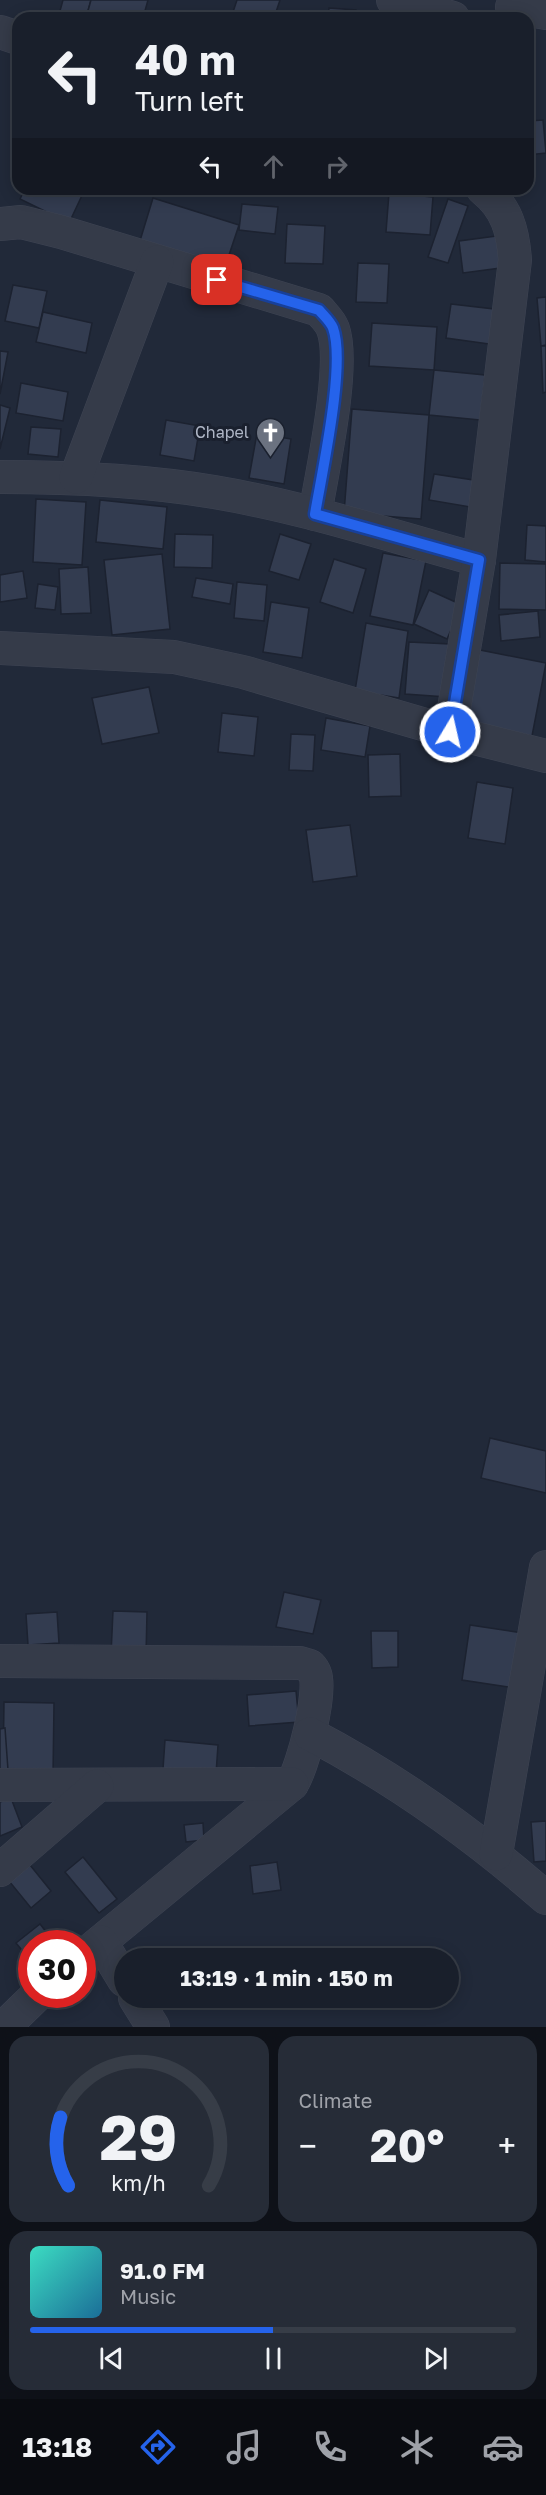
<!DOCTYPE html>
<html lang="en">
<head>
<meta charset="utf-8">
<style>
	body { margin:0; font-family:"Golos Text",sans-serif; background:#262c37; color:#f1f3f6; height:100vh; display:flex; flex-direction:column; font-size:22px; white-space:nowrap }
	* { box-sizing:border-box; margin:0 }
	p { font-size:20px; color:#9fa2a9 }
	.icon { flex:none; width:33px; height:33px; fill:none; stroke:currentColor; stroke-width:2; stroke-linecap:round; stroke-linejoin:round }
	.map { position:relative; height:2027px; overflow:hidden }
	.sheet { display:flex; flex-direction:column; gap:9px; padding:9px; background:#0e1118; flex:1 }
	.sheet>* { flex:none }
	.guide { position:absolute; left:12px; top:12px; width:522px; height:183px; border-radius:18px; box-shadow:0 3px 15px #0003,0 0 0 2px #373d47; background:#191f2b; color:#f1f3f6; overflow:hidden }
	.speed { position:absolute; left:18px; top:1930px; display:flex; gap:12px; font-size:30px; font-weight:700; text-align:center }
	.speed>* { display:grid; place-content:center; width:78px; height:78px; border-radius:50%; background:#191f2b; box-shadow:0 3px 15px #0003,0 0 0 2px #373d47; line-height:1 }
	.speed .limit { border:9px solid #d22; background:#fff; color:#111 }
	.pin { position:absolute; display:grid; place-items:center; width:51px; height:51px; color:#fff; margin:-26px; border-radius:12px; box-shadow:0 3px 9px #0006 }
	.me { position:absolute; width:66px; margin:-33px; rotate:9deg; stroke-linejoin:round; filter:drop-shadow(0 0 4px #0008) }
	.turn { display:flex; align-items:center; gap:21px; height:126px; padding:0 24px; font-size:27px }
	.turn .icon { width:78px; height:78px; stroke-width:2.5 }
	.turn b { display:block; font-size:42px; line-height:51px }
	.lanes { display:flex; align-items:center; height:57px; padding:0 24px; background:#0003; justify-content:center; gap:30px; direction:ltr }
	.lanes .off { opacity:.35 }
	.big { font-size:45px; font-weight:700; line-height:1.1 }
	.sheet .widget { flex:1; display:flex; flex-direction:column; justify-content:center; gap:9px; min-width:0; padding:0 21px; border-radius:18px; background:#262c37 }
	.sheet .dial { align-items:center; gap:0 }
	.dial svg { height:156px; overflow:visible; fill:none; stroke:#373d47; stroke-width:7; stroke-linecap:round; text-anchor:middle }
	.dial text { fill:#f1f3f6; stroke:none }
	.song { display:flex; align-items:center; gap:18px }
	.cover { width:72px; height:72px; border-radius:9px; background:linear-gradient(135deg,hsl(170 70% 55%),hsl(200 70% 35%)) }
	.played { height:6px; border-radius:3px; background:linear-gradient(90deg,#2563eb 50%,#373d47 50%) }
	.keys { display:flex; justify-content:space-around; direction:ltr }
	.heat { display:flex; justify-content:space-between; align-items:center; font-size:33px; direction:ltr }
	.sheet .tiles { flex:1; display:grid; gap:9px; grid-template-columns:1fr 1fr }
	.widget:last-child { grid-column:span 2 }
	.trip { position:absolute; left:114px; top:1948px; width:345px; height:60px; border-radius:30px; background:#191f2b; box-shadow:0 3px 15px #0003,0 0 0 2px #373d47; font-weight:700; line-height:60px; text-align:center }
	.tabs { display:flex; height:96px; justify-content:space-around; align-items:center; background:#0a0c11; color:#9fa2a9 }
	.tabs .icon { width:42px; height:42px }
	.tabs .on { color:#2563eb }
	.tabs b { font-size:27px; color:#f1f3f6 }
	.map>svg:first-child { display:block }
</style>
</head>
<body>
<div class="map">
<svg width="546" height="2027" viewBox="0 0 546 2027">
	<rect width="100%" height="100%" fill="#212939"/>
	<!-- building -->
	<g fill="#333c50" stroke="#1c2230" stroke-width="1.5">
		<path d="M 63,0 L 91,0 L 86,18 L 58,18 Z"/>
		<path d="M 91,0 L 148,0 L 143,18 L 86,18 Z"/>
		<path d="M 237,0 L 280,0 L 274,18 L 241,18 L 232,15 Z"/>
		<path d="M 329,8 L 356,10 L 355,18 L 328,18 Z"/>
		<path d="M 528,49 L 533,89 L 528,90 Z"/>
		<path d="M 18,85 L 18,100 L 11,95 Z"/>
		<path d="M 543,120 L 546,153 L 528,155 L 528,121 Z"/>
		<path d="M 25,189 L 85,189 L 69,223 L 20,199 Z"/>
		<path d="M 389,193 L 433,197 L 430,235 L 386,232 Z"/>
		<path d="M 153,198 L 239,225 L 224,270 L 139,244 Z"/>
		<path d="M 448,199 L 468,206 L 448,263 L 428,257 Z"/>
		<path d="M 242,204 L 278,207 L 275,234 L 239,230 Z"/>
		<path d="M 287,224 L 325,226 L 323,264 L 285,263 Z"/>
		<path d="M 504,235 L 508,267 L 463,273 L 459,241 Z"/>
		<path d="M 358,263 L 389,264 L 387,303 L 356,302 Z"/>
		<path d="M 13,285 L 47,291 L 39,328 L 5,321 Z"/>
		<path d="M 546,297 L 546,345 L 541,346 L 537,298 Z"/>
		<path d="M 451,304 L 494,309 L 489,344 L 446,338 Z"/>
		<path d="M 43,312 L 92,323 L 86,353 L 36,342 Z"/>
		<path d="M 372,323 L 437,327 L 434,370 L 369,366 Z"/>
		<path d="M 541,346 L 546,346 L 546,392 L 543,393 Z"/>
		<path d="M 0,351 L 8,352 L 0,394 Z"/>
		<path d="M 434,370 L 485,375 L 480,420 L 429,415 Z"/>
		<path d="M 21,383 L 68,392 L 63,421 L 16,413 Z"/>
		<path d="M 0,405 L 10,408 L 0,449 Z"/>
		<path d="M 352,409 L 429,415 L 421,519 L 344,513 Z"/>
		<path d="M 166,420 L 200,426 L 194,461 L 160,455 Z"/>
		<path d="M 31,427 L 61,429 L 58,457 L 28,454 Z"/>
		<path d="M 257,433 L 291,439 L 284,484 L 249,478 Z"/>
		<path d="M 434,474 L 480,481 L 476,508 L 429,500 Z"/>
		<path d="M 36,499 L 86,502 L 82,565 L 33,562 Z"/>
		<path d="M 100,500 L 167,507 L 163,549 L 96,542 Z"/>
		<path d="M 527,525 L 546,526 L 546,562 L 525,560 Z"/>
		<path d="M 175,534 L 213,535 L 212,568 L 174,567 Z"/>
		<path d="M 280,534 L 311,544 L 299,580 L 269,571 Z"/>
		<path d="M 383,553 L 426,561 L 413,625 L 370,616 Z"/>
		<path d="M 162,554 L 170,629 L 112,635 L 104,560 Z"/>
		<path d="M 334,559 L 366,569 L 353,613 L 320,602 Z"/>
		<path d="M 500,563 L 546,564 L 546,610 L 499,609 Z"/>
		<path d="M 88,567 L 91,613 L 61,614 L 59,569 Z"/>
		<path d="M 23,571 L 27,598 L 0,602 L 0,575 Z"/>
		<path d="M 196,578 L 233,584 L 230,604 L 192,597 Z"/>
		<path d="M 237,582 L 267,585 L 264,621 L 234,618 Z"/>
		<path d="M 38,584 L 58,587 L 55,610 L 35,608 Z"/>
		<path d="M 429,590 L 462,605 L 447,639 L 414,624 Z"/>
		<path d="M 271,602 L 309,608 L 302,658 L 263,652 Z"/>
		<path d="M 538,611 L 540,637 L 501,641 L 499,615 Z"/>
		<path d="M 366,623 L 408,631 L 399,698 L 355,691 Z"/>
		<path d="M 409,642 L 450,644 L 447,697 L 405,694 Z"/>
		<path d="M 480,650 L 546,663 L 532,736 L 465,722 Z"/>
		<path d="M 149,687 L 159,733 L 102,744 L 92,698 Z"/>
		<path d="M 222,713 L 258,717 L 254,756 L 218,752 Z"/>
		<path d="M 326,718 L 370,726 L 365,757 L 321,750 Z"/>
		<path d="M 291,734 L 315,735 L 313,771 L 289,770 Z"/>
		<path d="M 400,754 L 401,796 L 369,797 L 368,755 Z"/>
		<path d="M 477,782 L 513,788 L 505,844 L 468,838 Z"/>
		<path d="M 350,825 L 357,876 L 313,882 L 306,830 Z"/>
		<path d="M 490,1438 L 546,1451 L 546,1493 L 481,1478 Z"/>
		<path d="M 284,1592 L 321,1600 L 313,1634 L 276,1627 Z"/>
		<path d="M 113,1611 L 147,1612 L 146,1656 L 111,1655 Z"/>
		<path d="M 57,1612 L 59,1643 L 28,1645 L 26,1614 Z"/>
		<path d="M 470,1625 L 529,1634 L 521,1689 L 462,1680 Z"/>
		<path d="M 371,1631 L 398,1631 L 398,1667 L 372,1668 Z"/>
		<path d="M 296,1691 L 299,1722 L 249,1726 L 247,1695 Z"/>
		<path d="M 4,1702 L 54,1703 L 53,1775 L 3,1775 Z"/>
		<path d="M 5,1728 L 8,1770 L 0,1771 L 0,1729 Z"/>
		<path d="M 165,1740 L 218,1745 L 216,1774 L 163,1769 Z"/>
		<path d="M 11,1798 L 22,1827 L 0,1836 L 0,1802 Z"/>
		<path d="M 546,1821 L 546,1861 L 534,1862 L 531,1822 Z"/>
		<path d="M 203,1823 L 204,1840 L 186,1842 L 184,1825 Z"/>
		<path d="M 83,1857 L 117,1899 L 99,1913 L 65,1872 Z"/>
		<path d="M 277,1862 L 281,1890 L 253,1894 L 250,1866 Z"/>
		<path d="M 30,1865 L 51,1891 L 31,1908 L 9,1881 Z"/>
		<path d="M 40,1924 L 54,1942 L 32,1944 L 31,1961 L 16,1943 Z"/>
	</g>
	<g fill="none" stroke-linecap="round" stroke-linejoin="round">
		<defs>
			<g id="minor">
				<path d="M 393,0 L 453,18"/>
				<path d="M 512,7 L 546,13"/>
				<path d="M 0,32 L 18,38"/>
				<path d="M 0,224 L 21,222 L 61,232 L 319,310 C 324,316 330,321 333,329 C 346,365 322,472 315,514"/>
				<path d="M 0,477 C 72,477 143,480 214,492 C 304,507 391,536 479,560"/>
				<path d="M 76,477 L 157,262"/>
				<path d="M 0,648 L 174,657 L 243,672 L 450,732 L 546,756"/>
				<path d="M 450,732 L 479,560 L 515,260 C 513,231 507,208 483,189"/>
				<path d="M 0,1661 L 300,1663 L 310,1666 C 312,1668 314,1671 315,1674 C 322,1693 303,1766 292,1784 L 82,1957"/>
				<path d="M 310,1734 C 396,1779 473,1834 546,1898"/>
				<path d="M 0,1785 L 292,1784"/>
				<path d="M 496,1854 L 546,1567"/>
				<path d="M 0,1870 L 97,1786"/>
				<path d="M 101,1942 L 124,1980"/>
				<path d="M 135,1998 L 153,2027"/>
				<path d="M 4,2027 L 37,1995"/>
			</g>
		</defs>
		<!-- minor casing -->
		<use href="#minor" stroke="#3e4453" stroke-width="34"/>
		<!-- minor -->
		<use href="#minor" stroke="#353b49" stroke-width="33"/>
	</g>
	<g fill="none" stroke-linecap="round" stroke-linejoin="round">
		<defs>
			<path id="route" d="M 217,280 L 319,310 C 324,316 330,321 333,328 C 346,364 322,472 315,514 L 479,560 L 450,732"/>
		</defs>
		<!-- route casing -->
		<use href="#route" stroke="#184099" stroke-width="15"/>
		<!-- route -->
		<use href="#route" stroke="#2563eb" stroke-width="10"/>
	</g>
	<!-- icons -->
	<defs>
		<symbol id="church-pin" viewBox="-11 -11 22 30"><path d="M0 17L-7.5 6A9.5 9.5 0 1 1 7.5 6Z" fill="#6b7280" stroke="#1a202e"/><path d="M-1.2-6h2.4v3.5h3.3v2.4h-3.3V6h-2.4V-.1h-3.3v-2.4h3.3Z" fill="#fff"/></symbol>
	</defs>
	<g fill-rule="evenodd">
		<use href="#church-pin" x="254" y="416" width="33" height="45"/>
	</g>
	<g text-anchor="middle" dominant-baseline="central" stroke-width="6" stroke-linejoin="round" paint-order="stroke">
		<!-- poi labels -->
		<g font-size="16" fill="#afb6c6" stroke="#1a202e" text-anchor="end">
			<text x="249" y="432">Chapel</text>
		</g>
	</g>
</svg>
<div class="speed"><div class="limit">30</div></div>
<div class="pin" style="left:217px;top:280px;background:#d93025"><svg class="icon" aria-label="arrive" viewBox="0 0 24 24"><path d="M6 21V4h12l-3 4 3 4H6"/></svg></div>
<svg class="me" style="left:450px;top:732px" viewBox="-20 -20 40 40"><circle r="17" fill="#2563eb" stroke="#fff" stroke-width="3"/><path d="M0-11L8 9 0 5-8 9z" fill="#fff"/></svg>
<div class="trip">13:19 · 1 min · 150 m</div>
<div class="guide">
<div class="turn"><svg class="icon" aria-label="left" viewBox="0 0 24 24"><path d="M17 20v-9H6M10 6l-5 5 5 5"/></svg><div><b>40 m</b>Turn left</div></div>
<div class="lanes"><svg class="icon" aria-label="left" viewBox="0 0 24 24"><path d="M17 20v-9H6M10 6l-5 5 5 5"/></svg><svg class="icon off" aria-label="ahead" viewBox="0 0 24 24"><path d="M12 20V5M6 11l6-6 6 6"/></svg><svg class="icon off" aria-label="right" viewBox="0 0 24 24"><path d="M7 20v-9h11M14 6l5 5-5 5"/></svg></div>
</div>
</div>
<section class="sheet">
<div class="tiles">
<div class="widget dial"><svg viewBox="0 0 100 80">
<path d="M14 69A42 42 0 1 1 86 69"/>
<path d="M14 69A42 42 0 0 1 10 34" stroke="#2563eb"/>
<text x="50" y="56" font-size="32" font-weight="700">29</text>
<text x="50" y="72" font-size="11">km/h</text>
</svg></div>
<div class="widget"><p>Climate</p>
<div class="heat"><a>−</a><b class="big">20°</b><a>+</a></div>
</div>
<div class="widget">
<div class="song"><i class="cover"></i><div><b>91.0 FM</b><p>Music</p></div></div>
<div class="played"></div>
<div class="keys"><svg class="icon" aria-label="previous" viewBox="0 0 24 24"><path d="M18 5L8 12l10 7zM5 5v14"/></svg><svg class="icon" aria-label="pause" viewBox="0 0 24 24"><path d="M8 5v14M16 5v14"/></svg><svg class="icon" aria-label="next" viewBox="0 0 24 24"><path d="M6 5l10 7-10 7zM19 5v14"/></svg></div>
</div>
</div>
</section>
<nav class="tabs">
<b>13:18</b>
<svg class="icon on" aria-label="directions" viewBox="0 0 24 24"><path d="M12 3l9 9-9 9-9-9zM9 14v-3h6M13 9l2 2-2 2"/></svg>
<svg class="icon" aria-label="music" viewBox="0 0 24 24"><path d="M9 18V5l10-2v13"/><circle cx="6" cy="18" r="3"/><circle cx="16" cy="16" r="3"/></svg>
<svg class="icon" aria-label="phone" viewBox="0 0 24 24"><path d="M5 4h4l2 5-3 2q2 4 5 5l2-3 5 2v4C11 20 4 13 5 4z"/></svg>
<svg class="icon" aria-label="climate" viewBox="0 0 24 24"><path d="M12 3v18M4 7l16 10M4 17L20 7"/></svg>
<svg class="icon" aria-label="car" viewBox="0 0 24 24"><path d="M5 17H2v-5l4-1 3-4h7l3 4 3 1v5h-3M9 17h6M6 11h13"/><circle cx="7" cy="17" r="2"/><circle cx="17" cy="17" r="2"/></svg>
</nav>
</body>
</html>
